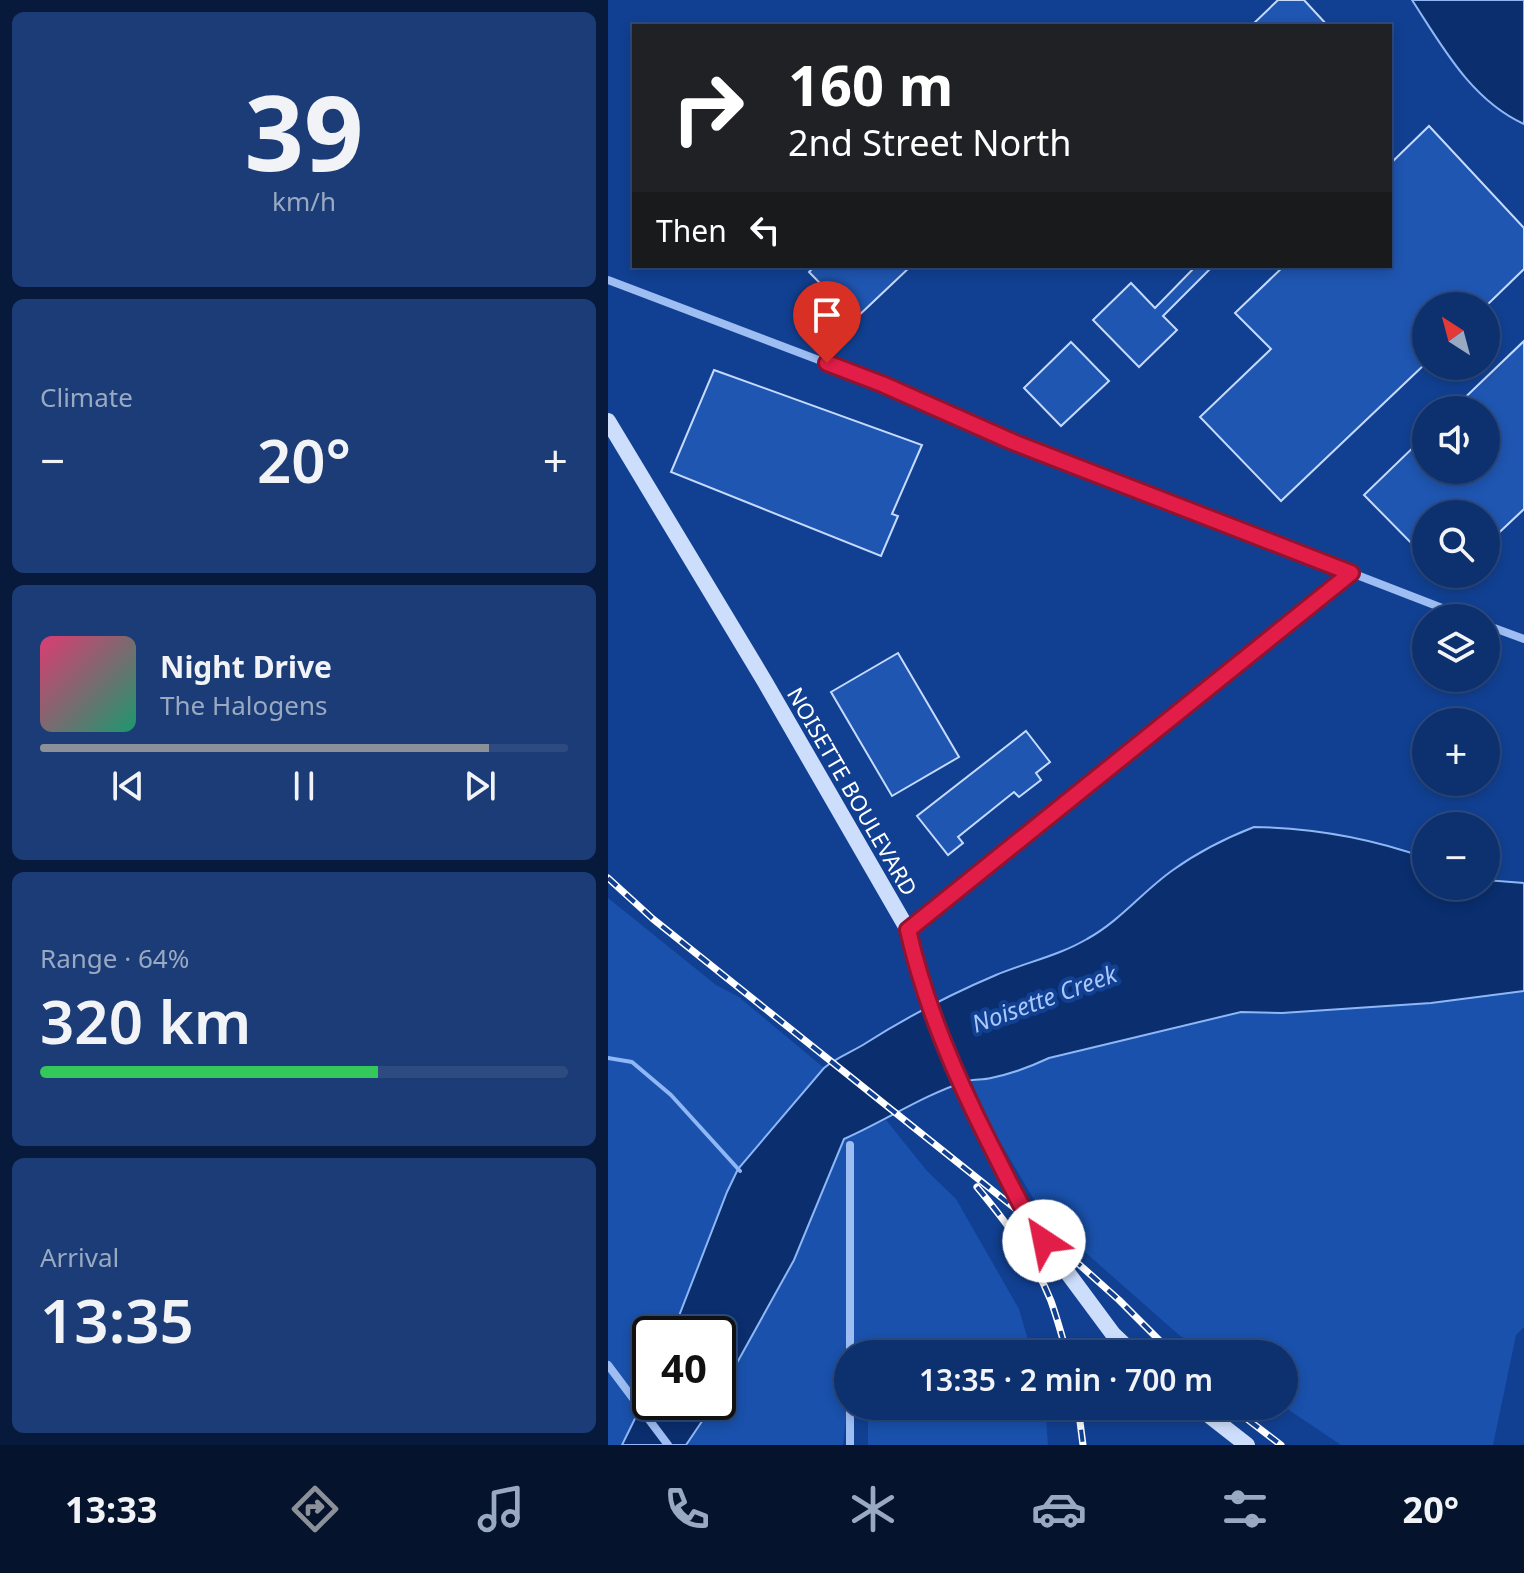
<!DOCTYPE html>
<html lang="en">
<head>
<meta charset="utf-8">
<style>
	body { margin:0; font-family:"Noto Sans",sans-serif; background:#1b3c76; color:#f1f3f6; height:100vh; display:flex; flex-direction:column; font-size:30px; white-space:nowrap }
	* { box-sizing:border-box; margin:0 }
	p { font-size:26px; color:#9aa9c2 }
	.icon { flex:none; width:44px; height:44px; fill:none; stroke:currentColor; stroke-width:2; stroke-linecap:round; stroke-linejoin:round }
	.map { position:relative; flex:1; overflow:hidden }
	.side { display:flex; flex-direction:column; gap:12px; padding:12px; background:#071a3c; width:608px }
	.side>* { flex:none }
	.banner { position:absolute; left:24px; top:24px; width:760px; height:244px; border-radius:0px; box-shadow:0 4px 12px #0003,0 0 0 2px #2d4b81; background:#202124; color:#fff; overflow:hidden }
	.needle { width:52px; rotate:324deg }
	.controls { position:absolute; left:804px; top:292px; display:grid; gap:16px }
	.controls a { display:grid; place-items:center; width:88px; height:88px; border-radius:50%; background:#0d306e; box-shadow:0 4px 12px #0003,0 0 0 2px #2d4b81; font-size:40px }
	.speed { position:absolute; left:24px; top:1316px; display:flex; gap:16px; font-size:40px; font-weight:700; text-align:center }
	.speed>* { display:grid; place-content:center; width:104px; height:104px; border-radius:50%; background:#0d306e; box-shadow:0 4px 12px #0003,0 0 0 2px #2d4b81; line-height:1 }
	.speed .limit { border:4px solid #111; border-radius:12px; background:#fff; color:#111 }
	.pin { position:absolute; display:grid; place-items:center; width:68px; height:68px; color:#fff; margin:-82px -34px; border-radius:50% 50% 50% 0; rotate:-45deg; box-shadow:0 0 8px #0007 }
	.pin .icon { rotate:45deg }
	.me { position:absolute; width:88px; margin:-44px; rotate:326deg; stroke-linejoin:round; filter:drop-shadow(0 0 6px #0008) }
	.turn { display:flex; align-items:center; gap:28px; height:168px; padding:0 24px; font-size:36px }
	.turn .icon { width:104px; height:104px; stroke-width:2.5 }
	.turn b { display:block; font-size:56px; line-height:68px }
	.then { display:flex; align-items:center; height:76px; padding:0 24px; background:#0003; gap:16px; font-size:30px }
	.big { font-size:60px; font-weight:600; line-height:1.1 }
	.side .tile { flex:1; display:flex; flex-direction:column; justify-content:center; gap:12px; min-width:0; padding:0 28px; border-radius:12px; background:#1b3c76 }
	.side .dial { align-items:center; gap:0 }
	.dial b { font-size:104px; line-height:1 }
	.song { display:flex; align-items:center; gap:24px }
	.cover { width:96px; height:96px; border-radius:12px; background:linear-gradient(135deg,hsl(340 70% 55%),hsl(160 70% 35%)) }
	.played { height:8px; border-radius:4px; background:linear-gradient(90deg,#8c9099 85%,#2d4b81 85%) }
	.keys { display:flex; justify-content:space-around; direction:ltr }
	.heat { display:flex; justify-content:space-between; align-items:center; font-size:44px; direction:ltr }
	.charge { height:12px; border-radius:6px; background:linear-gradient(90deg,#34c759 64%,#2d4b81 0) }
	.trip { position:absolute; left:226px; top:1340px; width:464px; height:80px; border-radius:40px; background:#0d306e; box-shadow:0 4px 12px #0003,0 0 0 2px #2d4b81; font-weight:600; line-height:80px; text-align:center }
	.tabs { display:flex; height:128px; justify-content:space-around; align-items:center; background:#05132c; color:#9aa9c2 }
	.tabs .icon { width:56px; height:56px }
	.tabs .on { color:#8c9099 }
	.tabs b { font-size:36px; color:#f1f3f6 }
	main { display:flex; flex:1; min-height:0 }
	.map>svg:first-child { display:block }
</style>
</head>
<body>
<main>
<section class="side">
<div class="tile dial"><b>39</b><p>km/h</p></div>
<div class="tile"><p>Climate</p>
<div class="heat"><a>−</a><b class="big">20°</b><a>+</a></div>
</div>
<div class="tile">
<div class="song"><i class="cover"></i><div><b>Night Drive</b><p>The Halogens</p></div></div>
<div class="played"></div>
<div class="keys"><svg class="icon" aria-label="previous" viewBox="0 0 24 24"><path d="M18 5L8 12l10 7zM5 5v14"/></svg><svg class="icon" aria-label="pause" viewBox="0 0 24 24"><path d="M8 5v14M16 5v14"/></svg><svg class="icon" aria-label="next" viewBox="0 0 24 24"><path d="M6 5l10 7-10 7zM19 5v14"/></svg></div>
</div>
<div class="tile"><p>Range · 64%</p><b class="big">320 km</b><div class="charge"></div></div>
<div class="tile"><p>Arrival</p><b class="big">13:35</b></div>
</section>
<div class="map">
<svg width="916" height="1445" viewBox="0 0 916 1445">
	<rect width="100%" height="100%" fill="#114092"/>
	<!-- green -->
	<g fill="#1951ac">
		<path d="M 0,898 L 108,985 L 131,997 L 216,1068 L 130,1169 L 119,1192 L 64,1334 L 42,1334 L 42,1388 L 14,1445 L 0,1445 Z"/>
		<path d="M 916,991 L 916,1327 L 908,1335 L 885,1445 L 733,1445 L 675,1406 L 676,1354 L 599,1354 L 571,1335 L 435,1215 L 381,1123 L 363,1080 C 390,1079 416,1069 441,1058 L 633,1012 L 674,1013 L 823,1003 Z"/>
		<path d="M 278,1120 L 319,1171 L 348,1199 L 411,1309 L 424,1354 L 240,1354 L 240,1399 L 235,1445 L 78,1445 L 107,1402 L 110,1402 L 110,1397 L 186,1260 L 236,1139 Z"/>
		<path d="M 260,1406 L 437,1406 L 440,1445 L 260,1445 Z"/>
	</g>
	<!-- water -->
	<g fill="#0a2e6e" stroke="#8fb7f6" stroke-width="2">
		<path d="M 804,0 L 916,0 L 916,124 C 863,100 834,46 804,0 Z"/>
		<path d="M 646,827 C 706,828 762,838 818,858 L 818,886 L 878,886 L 878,880 L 916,883 L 916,991 L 823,1003 L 674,1013 L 633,1012 L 441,1058 C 422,1067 403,1074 383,1078 C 375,1080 367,1079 359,1081 C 315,1095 277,1121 236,1139 L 186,1260 L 110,1397 L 110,1334 L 64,1334 L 119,1192 L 130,1169 L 216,1068 C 229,1057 244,1052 258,1043 C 299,1017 343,994 388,975 C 419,962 450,956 479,939 C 512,921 535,891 565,870 C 590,852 618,838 646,827 Z"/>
		<path d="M 42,1388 L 42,1402 L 107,1402 L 78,1445 L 14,1445 Z"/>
	</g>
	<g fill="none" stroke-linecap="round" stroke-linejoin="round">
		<!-- stream -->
		<path stroke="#8fb7f6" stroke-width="4" d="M 0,1058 L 24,1062 L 63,1095 L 132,1171"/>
	</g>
	<!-- building -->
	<g fill="#1f56b1" stroke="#c5dafd" stroke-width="2">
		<path d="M 670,0 L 696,0 L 720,26 L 643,26 Z"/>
		<path d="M 821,126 L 916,228 L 916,269 L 878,306 L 818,306 L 818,363 L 673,501 L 592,417 L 663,349 L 627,313 L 676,266 L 782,266 L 782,164 Z"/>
		<path d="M 207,266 L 303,266 L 247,319 L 201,272 Z"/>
		<path d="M 588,266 L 605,266 L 555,316 L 569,330 L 531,367 L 485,320 L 523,283 L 547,308 Z"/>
		<path d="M 916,341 L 916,509 L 878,545 L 878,514 L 818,514 L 818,558 L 756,495 L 818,435 L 818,470 L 878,470 L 878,410 L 844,410 Z"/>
		<path d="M 463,342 L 501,381 L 453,426 L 416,388 Z"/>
		<path d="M 106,370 L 314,445 L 284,514 L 290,516 L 273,556 L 63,472 Z"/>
		<path d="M 290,653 L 351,757 L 284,796 L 223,692 Z"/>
		<path d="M 418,731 L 442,762 L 428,773 L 433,780 L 411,797 L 406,792 L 350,837 L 355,843 L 340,855 L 309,816 Z"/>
	</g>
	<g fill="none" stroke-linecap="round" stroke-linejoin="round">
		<!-- street -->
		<g stroke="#9ebef3" stroke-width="8">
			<path d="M 0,280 L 274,384 L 405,442 L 860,618"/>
			<path d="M 878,625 L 916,639"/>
			<path d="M 300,929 L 743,573"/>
			<path d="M 242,1145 L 242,1354"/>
			<path d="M 0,1365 L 60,1445"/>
			<path d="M 242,1406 L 242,1445"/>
		</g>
		<!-- secondary -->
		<g stroke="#cddefc" stroke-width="16">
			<path d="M 0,421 L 157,682 L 300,930 L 321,1005 L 354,1089 L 419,1218 L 505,1334 L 526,1354"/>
			<path d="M 589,1406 L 639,1445"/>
		</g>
		<defs>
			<g id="rail">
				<path d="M 0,878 L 45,919 L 419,1218 L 511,1300 L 565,1354"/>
				<path d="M 369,1187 C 398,1222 426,1258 443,1301 C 449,1318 454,1336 459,1354"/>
				<path d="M 470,1406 L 475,1445"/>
				<path d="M 622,1406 L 673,1445"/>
			</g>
		</defs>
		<!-- rail casing -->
		<use href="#rail" stroke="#fff" stroke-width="7"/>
		<!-- rail -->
		<use href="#rail" stroke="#114092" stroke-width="4" stroke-dasharray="12" stroke-linecap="butt"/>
	</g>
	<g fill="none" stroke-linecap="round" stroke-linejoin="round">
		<defs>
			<path id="route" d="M 219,363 L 274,384 L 405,442 L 743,573 L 300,930 C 317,1005 347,1075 382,1144 C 399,1177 414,1211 436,1241"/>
		</defs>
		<!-- route casing -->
		<use href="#route" stroke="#92132f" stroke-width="20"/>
		<!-- route -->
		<use href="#route" stroke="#e11d48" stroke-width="14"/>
	</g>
	<g text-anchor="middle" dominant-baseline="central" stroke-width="8" stroke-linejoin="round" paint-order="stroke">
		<!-- street labels -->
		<g font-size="22" fill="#fff" stroke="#114092">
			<text transform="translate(245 791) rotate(60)">NOISETTE BOULEVARD</text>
		</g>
		<!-- water labels -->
		<g font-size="24" font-style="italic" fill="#aac8fa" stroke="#114092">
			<text transform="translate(436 998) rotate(-20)">Noisette Creek</text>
		</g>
	</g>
</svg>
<div class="controls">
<a><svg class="needle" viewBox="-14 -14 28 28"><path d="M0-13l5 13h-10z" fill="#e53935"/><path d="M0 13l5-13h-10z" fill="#9aa9c2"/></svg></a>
<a><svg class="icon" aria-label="sound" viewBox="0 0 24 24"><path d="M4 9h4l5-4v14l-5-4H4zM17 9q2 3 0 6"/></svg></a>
<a><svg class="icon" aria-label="search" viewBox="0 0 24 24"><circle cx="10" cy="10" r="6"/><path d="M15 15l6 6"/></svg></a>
<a><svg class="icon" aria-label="layers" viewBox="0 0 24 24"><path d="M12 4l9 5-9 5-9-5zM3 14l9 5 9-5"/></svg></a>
<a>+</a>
<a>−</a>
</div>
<div class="speed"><div class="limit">40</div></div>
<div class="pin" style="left:219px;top:363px;background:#d93025"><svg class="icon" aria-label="arrive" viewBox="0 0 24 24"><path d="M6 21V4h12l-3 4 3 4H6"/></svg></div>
<svg class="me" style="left:436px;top:1241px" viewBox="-20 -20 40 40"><circle r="19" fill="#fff"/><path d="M0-13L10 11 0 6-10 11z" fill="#e11d48"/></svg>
<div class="trip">13:35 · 2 min · 700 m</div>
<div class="banner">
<div class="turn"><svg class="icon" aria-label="right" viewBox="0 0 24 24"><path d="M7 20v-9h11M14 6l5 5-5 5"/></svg><div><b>160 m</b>2nd Street North</div></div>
<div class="then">Then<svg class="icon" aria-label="left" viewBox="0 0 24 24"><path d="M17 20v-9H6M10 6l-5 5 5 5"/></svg></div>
</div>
</div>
</main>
<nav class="tabs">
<b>13:33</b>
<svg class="icon on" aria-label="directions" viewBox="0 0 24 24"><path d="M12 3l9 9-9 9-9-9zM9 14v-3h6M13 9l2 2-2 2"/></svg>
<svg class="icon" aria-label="music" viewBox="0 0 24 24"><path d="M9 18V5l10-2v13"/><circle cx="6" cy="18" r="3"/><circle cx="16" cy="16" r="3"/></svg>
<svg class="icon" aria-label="phone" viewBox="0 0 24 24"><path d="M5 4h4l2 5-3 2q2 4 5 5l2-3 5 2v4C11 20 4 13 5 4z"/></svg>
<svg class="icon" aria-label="climate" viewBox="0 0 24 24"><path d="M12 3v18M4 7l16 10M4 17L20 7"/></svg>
<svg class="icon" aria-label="car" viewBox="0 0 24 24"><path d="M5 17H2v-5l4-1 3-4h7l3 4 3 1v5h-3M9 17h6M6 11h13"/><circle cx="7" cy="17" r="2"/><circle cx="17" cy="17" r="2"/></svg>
<svg class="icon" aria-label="filters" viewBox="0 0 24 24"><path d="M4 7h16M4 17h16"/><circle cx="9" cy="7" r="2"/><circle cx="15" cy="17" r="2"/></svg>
<b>20°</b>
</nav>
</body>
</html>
